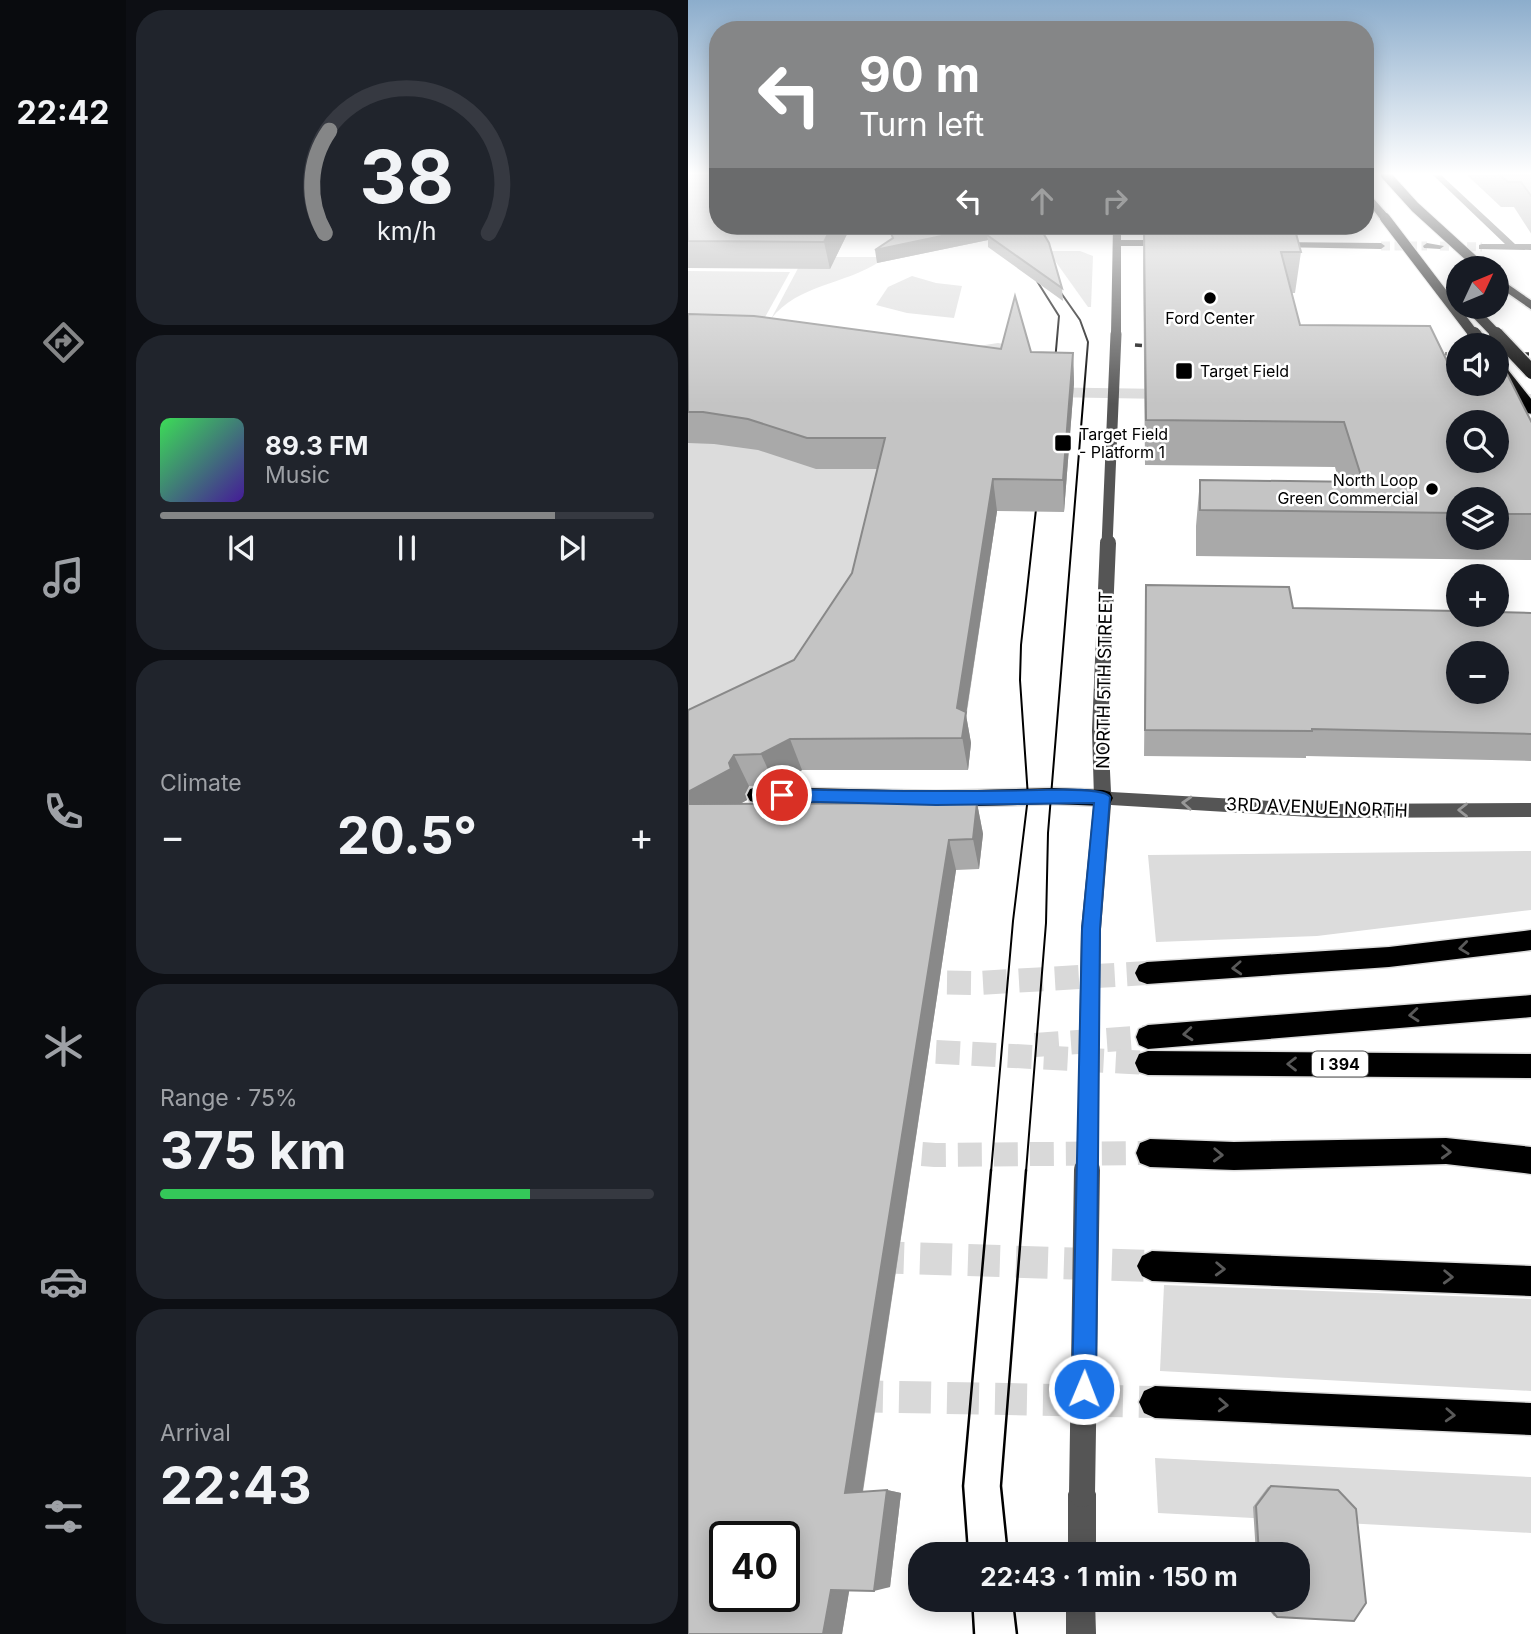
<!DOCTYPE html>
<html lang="en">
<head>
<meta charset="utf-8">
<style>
	body { margin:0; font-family:Inter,sans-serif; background:#20242c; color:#f1f3f6; height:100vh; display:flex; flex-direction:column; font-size:26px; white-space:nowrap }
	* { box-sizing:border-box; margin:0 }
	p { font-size:23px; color:#9ea1a6 }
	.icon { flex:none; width:38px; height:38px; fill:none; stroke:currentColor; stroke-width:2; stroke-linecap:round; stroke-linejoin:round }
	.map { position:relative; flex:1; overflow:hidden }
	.sheet { display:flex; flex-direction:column; gap:10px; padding:10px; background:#0d0f14; width:562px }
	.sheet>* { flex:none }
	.banner { position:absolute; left:21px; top:21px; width:665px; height:214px; border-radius:28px; box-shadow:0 4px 18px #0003; background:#858687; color:#fff; overflow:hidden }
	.needle { width:46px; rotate:46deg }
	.controls { position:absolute; left:758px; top:256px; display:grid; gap:14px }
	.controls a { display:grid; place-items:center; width:63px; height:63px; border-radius:50%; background:#171b24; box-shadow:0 4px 18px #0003; font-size:35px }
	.speed { position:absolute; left:21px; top:1521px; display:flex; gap:14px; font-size:35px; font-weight:700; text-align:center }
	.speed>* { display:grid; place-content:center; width:91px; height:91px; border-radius:50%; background:#171b24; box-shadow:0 4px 18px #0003; line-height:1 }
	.speed .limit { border:4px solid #111; border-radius:10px; background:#fff; color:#111 }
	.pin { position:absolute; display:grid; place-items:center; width:60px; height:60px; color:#fff; margin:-30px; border:4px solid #fff; border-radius:50%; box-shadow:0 2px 7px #0007 }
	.me { position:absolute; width:77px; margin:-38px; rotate:1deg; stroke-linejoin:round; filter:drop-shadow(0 0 5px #0008) }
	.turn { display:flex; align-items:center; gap:24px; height:147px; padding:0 35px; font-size:32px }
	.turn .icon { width:91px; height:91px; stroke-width:2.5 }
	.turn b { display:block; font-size:49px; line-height:60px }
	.lanes { display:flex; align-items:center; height:66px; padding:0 35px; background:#0003; justify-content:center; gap:35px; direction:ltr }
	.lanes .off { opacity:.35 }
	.big { font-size:52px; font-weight:700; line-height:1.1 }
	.sheet .tile { flex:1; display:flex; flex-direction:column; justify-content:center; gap:10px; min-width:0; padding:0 24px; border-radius:28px; background:#20242c }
	.sheet .dial { align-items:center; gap:0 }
	.dial svg { height:182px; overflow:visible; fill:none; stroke:#363941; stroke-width:7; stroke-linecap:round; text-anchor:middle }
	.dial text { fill:#f1f3f6; stroke:none }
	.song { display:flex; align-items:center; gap:21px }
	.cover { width:84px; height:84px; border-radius:10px; background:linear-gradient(135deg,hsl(130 70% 55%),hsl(260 70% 35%)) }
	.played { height:7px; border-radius:4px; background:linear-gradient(90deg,#858687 80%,#363941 80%) }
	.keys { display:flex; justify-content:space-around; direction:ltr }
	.heat { display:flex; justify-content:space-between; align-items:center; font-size:38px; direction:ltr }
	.charge { height:10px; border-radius:5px; background:linear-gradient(90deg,#34c759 75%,#363941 0) }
	.trip { position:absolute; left:220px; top:1542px; width:402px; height:70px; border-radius:28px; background:#171b24; box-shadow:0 4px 18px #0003; font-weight:700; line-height:70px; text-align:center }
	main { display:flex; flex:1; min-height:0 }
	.menu { display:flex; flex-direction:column; width:126px; justify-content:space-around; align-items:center; background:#090b0e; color:#9ea1a6 }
	.menu .icon { width:49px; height:49px }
	.menu .on { color:#858687 }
	.menu b { font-size:32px; color:#f1f3f6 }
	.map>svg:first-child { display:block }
</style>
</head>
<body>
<main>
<nav class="menu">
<b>22:42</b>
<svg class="icon on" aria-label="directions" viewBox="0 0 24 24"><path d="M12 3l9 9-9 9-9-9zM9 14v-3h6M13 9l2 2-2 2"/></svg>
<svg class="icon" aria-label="music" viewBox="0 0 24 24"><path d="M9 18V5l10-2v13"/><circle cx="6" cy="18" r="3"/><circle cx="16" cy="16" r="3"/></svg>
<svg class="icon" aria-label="phone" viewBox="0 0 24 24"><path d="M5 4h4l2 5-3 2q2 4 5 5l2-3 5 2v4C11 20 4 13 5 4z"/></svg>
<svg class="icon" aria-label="climate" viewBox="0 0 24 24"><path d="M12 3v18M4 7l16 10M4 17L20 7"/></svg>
<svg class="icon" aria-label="car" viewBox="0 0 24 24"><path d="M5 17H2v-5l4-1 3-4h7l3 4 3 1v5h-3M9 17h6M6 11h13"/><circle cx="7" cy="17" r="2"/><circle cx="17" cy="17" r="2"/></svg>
<svg class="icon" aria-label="filters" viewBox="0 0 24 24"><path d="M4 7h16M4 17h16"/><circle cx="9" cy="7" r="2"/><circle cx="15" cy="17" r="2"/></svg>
</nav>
<section class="sheet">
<div class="tile dial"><svg viewBox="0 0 100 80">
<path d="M14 69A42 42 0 1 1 86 69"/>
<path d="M14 69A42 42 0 0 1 16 24" stroke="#858687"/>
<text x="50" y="56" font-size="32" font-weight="700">38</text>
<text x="50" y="72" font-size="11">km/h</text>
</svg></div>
<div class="tile">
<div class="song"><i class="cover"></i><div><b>89.3 FM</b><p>Music</p></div></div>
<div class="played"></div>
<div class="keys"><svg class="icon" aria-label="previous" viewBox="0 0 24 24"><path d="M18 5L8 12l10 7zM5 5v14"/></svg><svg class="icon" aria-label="pause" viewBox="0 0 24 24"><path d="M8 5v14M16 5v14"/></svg><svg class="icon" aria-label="next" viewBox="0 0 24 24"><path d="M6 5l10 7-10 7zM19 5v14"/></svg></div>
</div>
<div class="tile"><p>Climate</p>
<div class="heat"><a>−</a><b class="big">20.5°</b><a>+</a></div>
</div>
<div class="tile"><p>Range · 75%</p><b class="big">375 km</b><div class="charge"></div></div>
<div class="tile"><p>Arrival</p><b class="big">22:43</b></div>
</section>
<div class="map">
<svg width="844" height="1634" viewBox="0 0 844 1634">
	<rect width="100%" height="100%" fill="#fff"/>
	<!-- green -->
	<g fill="#dcdcdc">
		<path d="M 213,226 L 223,226 C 214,238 205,254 191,262 C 156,285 110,284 83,319 L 116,257 L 199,257 Z"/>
		<path d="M 360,251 L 392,251 L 405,256 L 403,307 L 400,307 Z"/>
		<path d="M 0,271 L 102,272 L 76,319 L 0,316 Z"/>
		<path d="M 224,276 L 248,283 L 274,286 L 266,318 L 219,313 L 188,305 L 200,287 Z"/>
		<path d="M 310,343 L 326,346 L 338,387 L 843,394 L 843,405 L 357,397 L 315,471 L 275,740 L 283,743 L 280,770 L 114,770 L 0,828 L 0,344 L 277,348 Z"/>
		<path d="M 844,851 L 843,910 L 629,936 L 468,942 L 460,855 Z"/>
		<path d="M 476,1285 L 843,1299 L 843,1391 L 472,1371 Z"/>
		<path d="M 467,1458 L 843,1477 L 843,1533 L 470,1513 Z"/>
	</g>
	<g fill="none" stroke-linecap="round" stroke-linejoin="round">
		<!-- minor-tunnel -->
		<g stroke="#d9d9d9" stroke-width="9" stroke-dasharray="9 4.5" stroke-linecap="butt">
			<path d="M 693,246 L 739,246"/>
			<path d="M 752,246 L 794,247"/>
		</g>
		<!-- highway-tunnel-far1 -->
		<g stroke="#d9d9d9" stroke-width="24" stroke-dasharray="24 12" stroke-linecap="butt">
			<path d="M 223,982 L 290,983 L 459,973"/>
			<path d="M 347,1045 L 460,1037"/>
			<path d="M 212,1050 L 460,1063"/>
			<path d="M 198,1151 L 247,1155 L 462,1153"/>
		</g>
		<!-- highway-tunnel -->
		<g stroke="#d9d9d9" stroke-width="32" stroke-dasharray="32 16" stroke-linecap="butt">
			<path d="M 184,1257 L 464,1266"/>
			<path d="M 163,1396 L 467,1402"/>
		</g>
		<defs>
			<g id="highway">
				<path d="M 677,189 L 701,216 L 701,220 L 693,220 L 677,199 Z"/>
				<path d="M 808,276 L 844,301 L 844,310 L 808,285 Z"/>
				<path d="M 808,360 L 813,361 L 844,400 L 844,414 L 839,413 L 808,373 Z"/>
				<path d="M 69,787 L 248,791 L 365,788 L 415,790 L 422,792 L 425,798 L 422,804 L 415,806 L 365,804 L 248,807 L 69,803 L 62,801 L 59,795 L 62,789 Z"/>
				<path d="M 844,930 L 844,950 L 701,967 L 459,984 L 451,981 L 447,973 L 451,965 L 459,962 L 701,947 Z"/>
				<path d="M 844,995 L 844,1017 L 460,1049 L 451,1045 L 448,1037 L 451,1029 L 460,1025 Z"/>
				<path d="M 460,1051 L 844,1054 L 844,1078 L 460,1075 L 451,1072 L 447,1063 L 451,1054 Z"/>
				<path d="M 758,1138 L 844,1147 L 844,1174 L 758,1164 L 546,1170 L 462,1167 L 452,1163 L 448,1153 L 452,1143 L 462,1139 L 546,1142 Z"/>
				<path d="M 464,1251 L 844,1266 L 844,1296 L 464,1281 L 454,1276 L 449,1266 L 454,1256 Z"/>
				<path d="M 467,1386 L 844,1403 L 844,1435 L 467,1418 L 456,1413 L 451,1402 L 456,1391 Z"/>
			</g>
		</defs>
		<!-- highway casing -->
		<use href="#highway" stroke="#dbdbdb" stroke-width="3"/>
		<!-- minor -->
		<g fill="#555" fill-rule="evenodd">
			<path d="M 745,175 L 753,175 L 827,244 L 844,244 L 844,250 L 791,249 L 791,245 L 794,244 L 817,244 Z"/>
			<path d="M 425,226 L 433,226 L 433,240 L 476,240 L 480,243 L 476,246 L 433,246 L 433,334 L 428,337 L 423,334 Z"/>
			<path d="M 585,242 L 693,243 L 697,246 L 693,249 L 588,247 L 584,244 Z"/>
			<path d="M 739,243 L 756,246 L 752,249 L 736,248 L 735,246 Z"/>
			<path d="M 412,724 L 420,730 L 423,792 L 639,804 L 844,803 L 844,817 L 639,818 L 423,805 L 413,929 L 410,935 L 403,937 L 396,935 L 393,929 L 406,798 L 404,730 Z"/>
			<path d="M 394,1480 L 404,1484 L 408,1494 L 408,1554 L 380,1554 L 380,1494 L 384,1484 Z"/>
			<path d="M 378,1600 L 407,1600 L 408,1634 L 378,1634 Z"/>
		</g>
		<!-- highway -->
		<use href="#highway" fill="#000" fill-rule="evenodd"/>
		<!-- tram-far1 -->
		<g stroke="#000" stroke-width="2">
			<path d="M 342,270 L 371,316 L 366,373"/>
			<path d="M 303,1172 L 325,921 L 340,797 L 332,680 L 333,645 L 350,491"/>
			<path d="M 338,1172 L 358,923 L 360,833 L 400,342 L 392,320 L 364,280"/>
		</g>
		<!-- tram -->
		<g stroke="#000" stroke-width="2.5">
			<path d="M 280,1554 L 275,1486 L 303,1170"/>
			<path d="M 320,1554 L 313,1486 L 338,1170"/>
			<path d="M 284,1600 L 286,1634"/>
			<path d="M 325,1600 L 329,1634"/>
		</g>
		<!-- rail -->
		<g stroke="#000" stroke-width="3.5" stroke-dasharray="7 2.5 1 2.5" stroke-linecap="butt">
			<path d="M 447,345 L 476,347"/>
			<path d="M 735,353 L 770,354"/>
			<path d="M 808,354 L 844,354"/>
		</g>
		<defs>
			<g id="highway-bridge-far1">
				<path d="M 698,175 L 727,207 L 794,268"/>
				<path d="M 697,218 L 787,336"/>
				<path d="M 781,306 L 810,336"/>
			</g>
			<g id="highway-bridge">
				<path d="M 786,334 L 794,345"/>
				<path d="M 808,334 L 844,372"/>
			</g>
		</defs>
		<!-- highway-bridge-far1 casing -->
		<use href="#highway-bridge-far1" stroke="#dbdbdb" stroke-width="12" stroke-linecap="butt"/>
		<!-- highway-bridge casing -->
		<use href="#highway-bridge" stroke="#dbdbdb" stroke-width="17" stroke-linecap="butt"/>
		<!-- minor-bridge-far3 -->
		<path stroke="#555" stroke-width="11" d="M 419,545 L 428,334"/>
		<!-- minor-bridge-far2 -->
		<path stroke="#555" stroke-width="16" d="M 412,730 L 420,543"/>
		<!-- minor-bridge-far1 -->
		<path stroke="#555" stroke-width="20" d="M 399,1172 L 403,929"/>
		<!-- minor-bridge -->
		<path stroke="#555" stroke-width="26" d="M 394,1494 L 399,1170"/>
		<!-- highway-bridge-far1 -->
		<use href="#highway-bridge-far1" stroke="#000" stroke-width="10"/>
		<!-- highway-bridge -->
		<use href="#highway-bridge" stroke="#000" stroke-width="14"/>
	</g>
	<!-- wall -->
	<g fill="#a9a9a9" fill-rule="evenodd">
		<path d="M 0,175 L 30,226 L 163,226 L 142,269 L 0,268 Z"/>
		<path d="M 779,175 L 844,175 L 844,235 L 826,207 L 813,207 Z"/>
		<path d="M 351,226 L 374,288 L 375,301 L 300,247 L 300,240 L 189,263 L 204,238 L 203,233 Z"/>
		<path d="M 456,226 L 613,252 L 607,293 L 604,293 L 612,325 L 760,363 L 844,423 L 844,560 L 508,556 L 508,526 L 512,480 L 651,482 L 647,467 L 457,465 L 455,258 ZM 770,499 L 808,499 L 808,537 L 770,537 Z"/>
		<path d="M 0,314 L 313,349 L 343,352 L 385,353 L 386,383 L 376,512 L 309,511 L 278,715 L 283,743 L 280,770 L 114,770 L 87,785 L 61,786 L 57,794 L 59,800 L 52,804 L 289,803 L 295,834 L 291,869 L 268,870 L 175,1492 L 199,1490 L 213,1493 L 202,1587 L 161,1591 L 154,1634 L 0,1634 L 0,710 L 106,660 L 164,573 L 189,469 L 128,469 L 70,450 L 26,444 L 0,443 Z"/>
		<path d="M 458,585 L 605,608 L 844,613 L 844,761 L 618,756 L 618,758 L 456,756 Z"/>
		<path d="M 583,1486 L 650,1490 L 668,1509 L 678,1603 L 666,1621 L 589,1617 L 586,1616 L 573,1600 L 611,1600 L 611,1554 L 568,1554 L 565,1507 L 580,1487 Z"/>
	</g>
	<!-- shaded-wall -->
	<g fill="#898989">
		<path d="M 144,226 L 163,226 L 142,269 L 136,242 Z"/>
		<path d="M 301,226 L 299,235 L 300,240 L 189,263 L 187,250 Z"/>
		<path d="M 385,353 L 386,383 L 376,512 L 375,480 Z"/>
		<path d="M 305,479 L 309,511 L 278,715 L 283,743 L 280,770 L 269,708 Z"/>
		<path d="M 102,739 L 114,770 L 87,785 L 73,754 Z"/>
		<path d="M 46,755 L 61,786 L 57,794 L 59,800 L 0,832 L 0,792 L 41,763 Z"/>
		<path d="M 289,803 L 295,834 L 291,869 L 285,839 Z"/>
		<path d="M 261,840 L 268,870 L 174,1495 L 157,1493 Z"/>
		<path d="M 199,1490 L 213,1493 L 202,1587 L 186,1591 Z"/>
		<path d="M 162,1586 L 154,1634 L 135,1634 L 143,1590 Z"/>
	</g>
	<!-- building -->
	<g fill="#c4c4c4" stroke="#898989" stroke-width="2" fill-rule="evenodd">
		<path d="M 0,175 L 30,175 L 30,226 L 144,226 L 136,242 L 0,241 Z"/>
		<path d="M 812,175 L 844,175 L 844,197 L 833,182 L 820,182 Z"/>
		<path d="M 220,226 L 351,226 L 361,243 L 374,288 L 299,235 L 301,226 L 187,250 L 205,238 L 203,233 Z"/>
		<path d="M 456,226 L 606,226 L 613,252 L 593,252 L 612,325 L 742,326 L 760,363 L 770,364 L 770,383 L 808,383 L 808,364 L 814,364 L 844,423 L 844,514 L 808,514 L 808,499 L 770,499 L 770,513 L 512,510 L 512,480 L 675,482 L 656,422 L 458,420 ZM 770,422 L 808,422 L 808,460 L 770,460 Z"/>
		<path d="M 327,296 L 343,352 L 385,353 L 375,480 L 305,479 L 269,708 L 278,712 L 274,738 L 102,739 L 73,754 L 46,755 L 41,763 L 43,769 L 0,792 L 0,710 L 106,660 L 164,573 L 197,438 L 119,438 L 60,419 L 15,412 L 0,412 L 0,314 L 66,316 L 313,349 Z"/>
		<path d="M 458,585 L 601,587 L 605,608 L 770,611 L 770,614 L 808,614 L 808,612 L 844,613 L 844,734 L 624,729 L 624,731 L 457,730 ZM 770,653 L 808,653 L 808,691 L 770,691 Z"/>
		<path d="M 289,803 L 285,839 L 261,840 L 157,1493 L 199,1490 L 186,1591 L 143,1590 L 135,1634 L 0,1634 L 0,804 ZM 37,1536 L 96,1536 L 96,1596 L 37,1596 Z"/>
		<path d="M 583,1486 L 650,1490 L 668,1509 L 678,1603 L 666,1621 L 589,1617 L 575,1600 L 611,1600 L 611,1554 L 571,1554 L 568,1506 Z"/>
	</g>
	<!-- one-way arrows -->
	<defs><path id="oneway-chevron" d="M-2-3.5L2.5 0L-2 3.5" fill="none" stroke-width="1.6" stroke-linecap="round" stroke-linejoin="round" transform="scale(1.75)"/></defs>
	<g stroke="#999">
		<use href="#oneway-chevron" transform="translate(499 803) rotate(-177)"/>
		<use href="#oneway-chevron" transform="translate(775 810) rotate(180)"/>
	</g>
	<g stroke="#595959">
		<use href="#oneway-chevron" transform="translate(776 948) rotate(173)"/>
		<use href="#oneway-chevron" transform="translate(549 968) rotate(177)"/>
		<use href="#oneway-chevron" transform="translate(726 1015) rotate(175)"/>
		<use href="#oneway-chevron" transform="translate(500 1034) rotate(175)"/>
		<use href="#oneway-chevron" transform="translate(604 1064) rotate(-180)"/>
		<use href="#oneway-chevron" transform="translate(758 1152) rotate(2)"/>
		<use href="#oneway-chevron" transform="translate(530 1155) rotate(2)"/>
		<use href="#oneway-chevron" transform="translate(532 1269) rotate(2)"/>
		<use href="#oneway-chevron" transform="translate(760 1277) rotate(2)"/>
		<use href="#oneway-chevron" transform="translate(535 1405) rotate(3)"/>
		<use href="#oneway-chevron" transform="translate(762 1415) rotate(3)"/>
	</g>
	<!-- sky -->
	<linearGradient id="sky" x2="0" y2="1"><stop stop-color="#8cadcc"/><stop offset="0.43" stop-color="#fff"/><stop offset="1" stop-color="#fff" stop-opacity="0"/></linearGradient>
	<rect width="844" height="404" fill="url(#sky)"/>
	<!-- route -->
	<path fill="#1a73e8" stroke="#114b97" stroke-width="2" d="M 94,789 C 180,791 265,792 351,790 C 365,790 416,787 422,797 L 412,929 L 408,1389 L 404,1398 L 396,1401 L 388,1398 L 384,1389 L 394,929 L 406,803 L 248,805 L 94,801 L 87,795 Z"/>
	<!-- markers -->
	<g fill="#000" stroke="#fff" stroke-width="2.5">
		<circle cx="522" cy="298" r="7"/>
		<rect x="487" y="362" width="18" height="18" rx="3.5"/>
		<rect x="366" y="434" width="18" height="18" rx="3.5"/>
		<circle cx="744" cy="489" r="7"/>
	</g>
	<g text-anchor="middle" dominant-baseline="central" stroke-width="5" stroke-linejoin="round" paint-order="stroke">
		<!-- far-poi labels -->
		<g font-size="16" fill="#000" stroke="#fff" text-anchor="start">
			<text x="522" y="318" text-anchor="middle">Ford Center</text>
			<text x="512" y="371">Target Field</text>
			<text x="391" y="434">Target Field<tspan x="391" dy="18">- Platform 1</tspan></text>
			<text x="730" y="480" text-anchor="end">North Loop<tspan x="730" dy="18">Green Commercial</tspan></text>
		</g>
		<!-- shield labels -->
		<rect fill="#fff" stroke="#4c4c4c" stroke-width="2" x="624" y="1051.5" width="56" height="25" rx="5"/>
		<g font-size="16" font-weight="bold" fill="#000">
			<text x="652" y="1064">I 394</text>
		</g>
		<!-- street labels -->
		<g font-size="18" fill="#000" stroke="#fff">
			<text transform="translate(416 680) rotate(-89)">NORTH 5TH STREET</text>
			<text transform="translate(629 807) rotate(2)">3RD AVENUE NORTH</text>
		</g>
	</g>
</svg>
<div class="controls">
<a><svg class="needle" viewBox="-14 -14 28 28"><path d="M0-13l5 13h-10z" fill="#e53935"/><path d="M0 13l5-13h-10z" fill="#9ea1a6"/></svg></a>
<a><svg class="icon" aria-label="sound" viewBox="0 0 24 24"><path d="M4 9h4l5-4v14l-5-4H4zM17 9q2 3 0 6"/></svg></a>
<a><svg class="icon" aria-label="search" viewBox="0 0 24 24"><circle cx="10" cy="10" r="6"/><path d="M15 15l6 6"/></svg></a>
<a><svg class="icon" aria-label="layers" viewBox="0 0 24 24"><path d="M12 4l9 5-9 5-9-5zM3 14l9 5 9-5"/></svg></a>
<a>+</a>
<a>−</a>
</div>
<div class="speed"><div class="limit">40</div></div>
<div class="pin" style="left:94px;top:795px;background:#d93025"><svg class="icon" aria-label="arrive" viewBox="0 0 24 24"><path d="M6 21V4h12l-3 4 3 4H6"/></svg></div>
<svg class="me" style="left:396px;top:1389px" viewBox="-20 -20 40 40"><circle r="17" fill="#1a73e8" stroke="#fff" stroke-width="3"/><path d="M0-11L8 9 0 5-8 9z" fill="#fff"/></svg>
<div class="trip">22:43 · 1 min · 150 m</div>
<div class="banner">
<div class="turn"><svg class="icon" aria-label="left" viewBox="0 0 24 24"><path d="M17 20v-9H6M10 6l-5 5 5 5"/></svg><div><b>90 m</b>Turn left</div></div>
<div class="lanes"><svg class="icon" aria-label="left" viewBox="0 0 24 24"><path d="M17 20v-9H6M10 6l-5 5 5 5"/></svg><svg class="icon off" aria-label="ahead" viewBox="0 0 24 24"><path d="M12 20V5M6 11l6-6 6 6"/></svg><svg class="icon off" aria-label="right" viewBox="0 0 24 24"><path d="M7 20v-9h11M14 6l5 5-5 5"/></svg></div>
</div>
</div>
</main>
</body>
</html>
